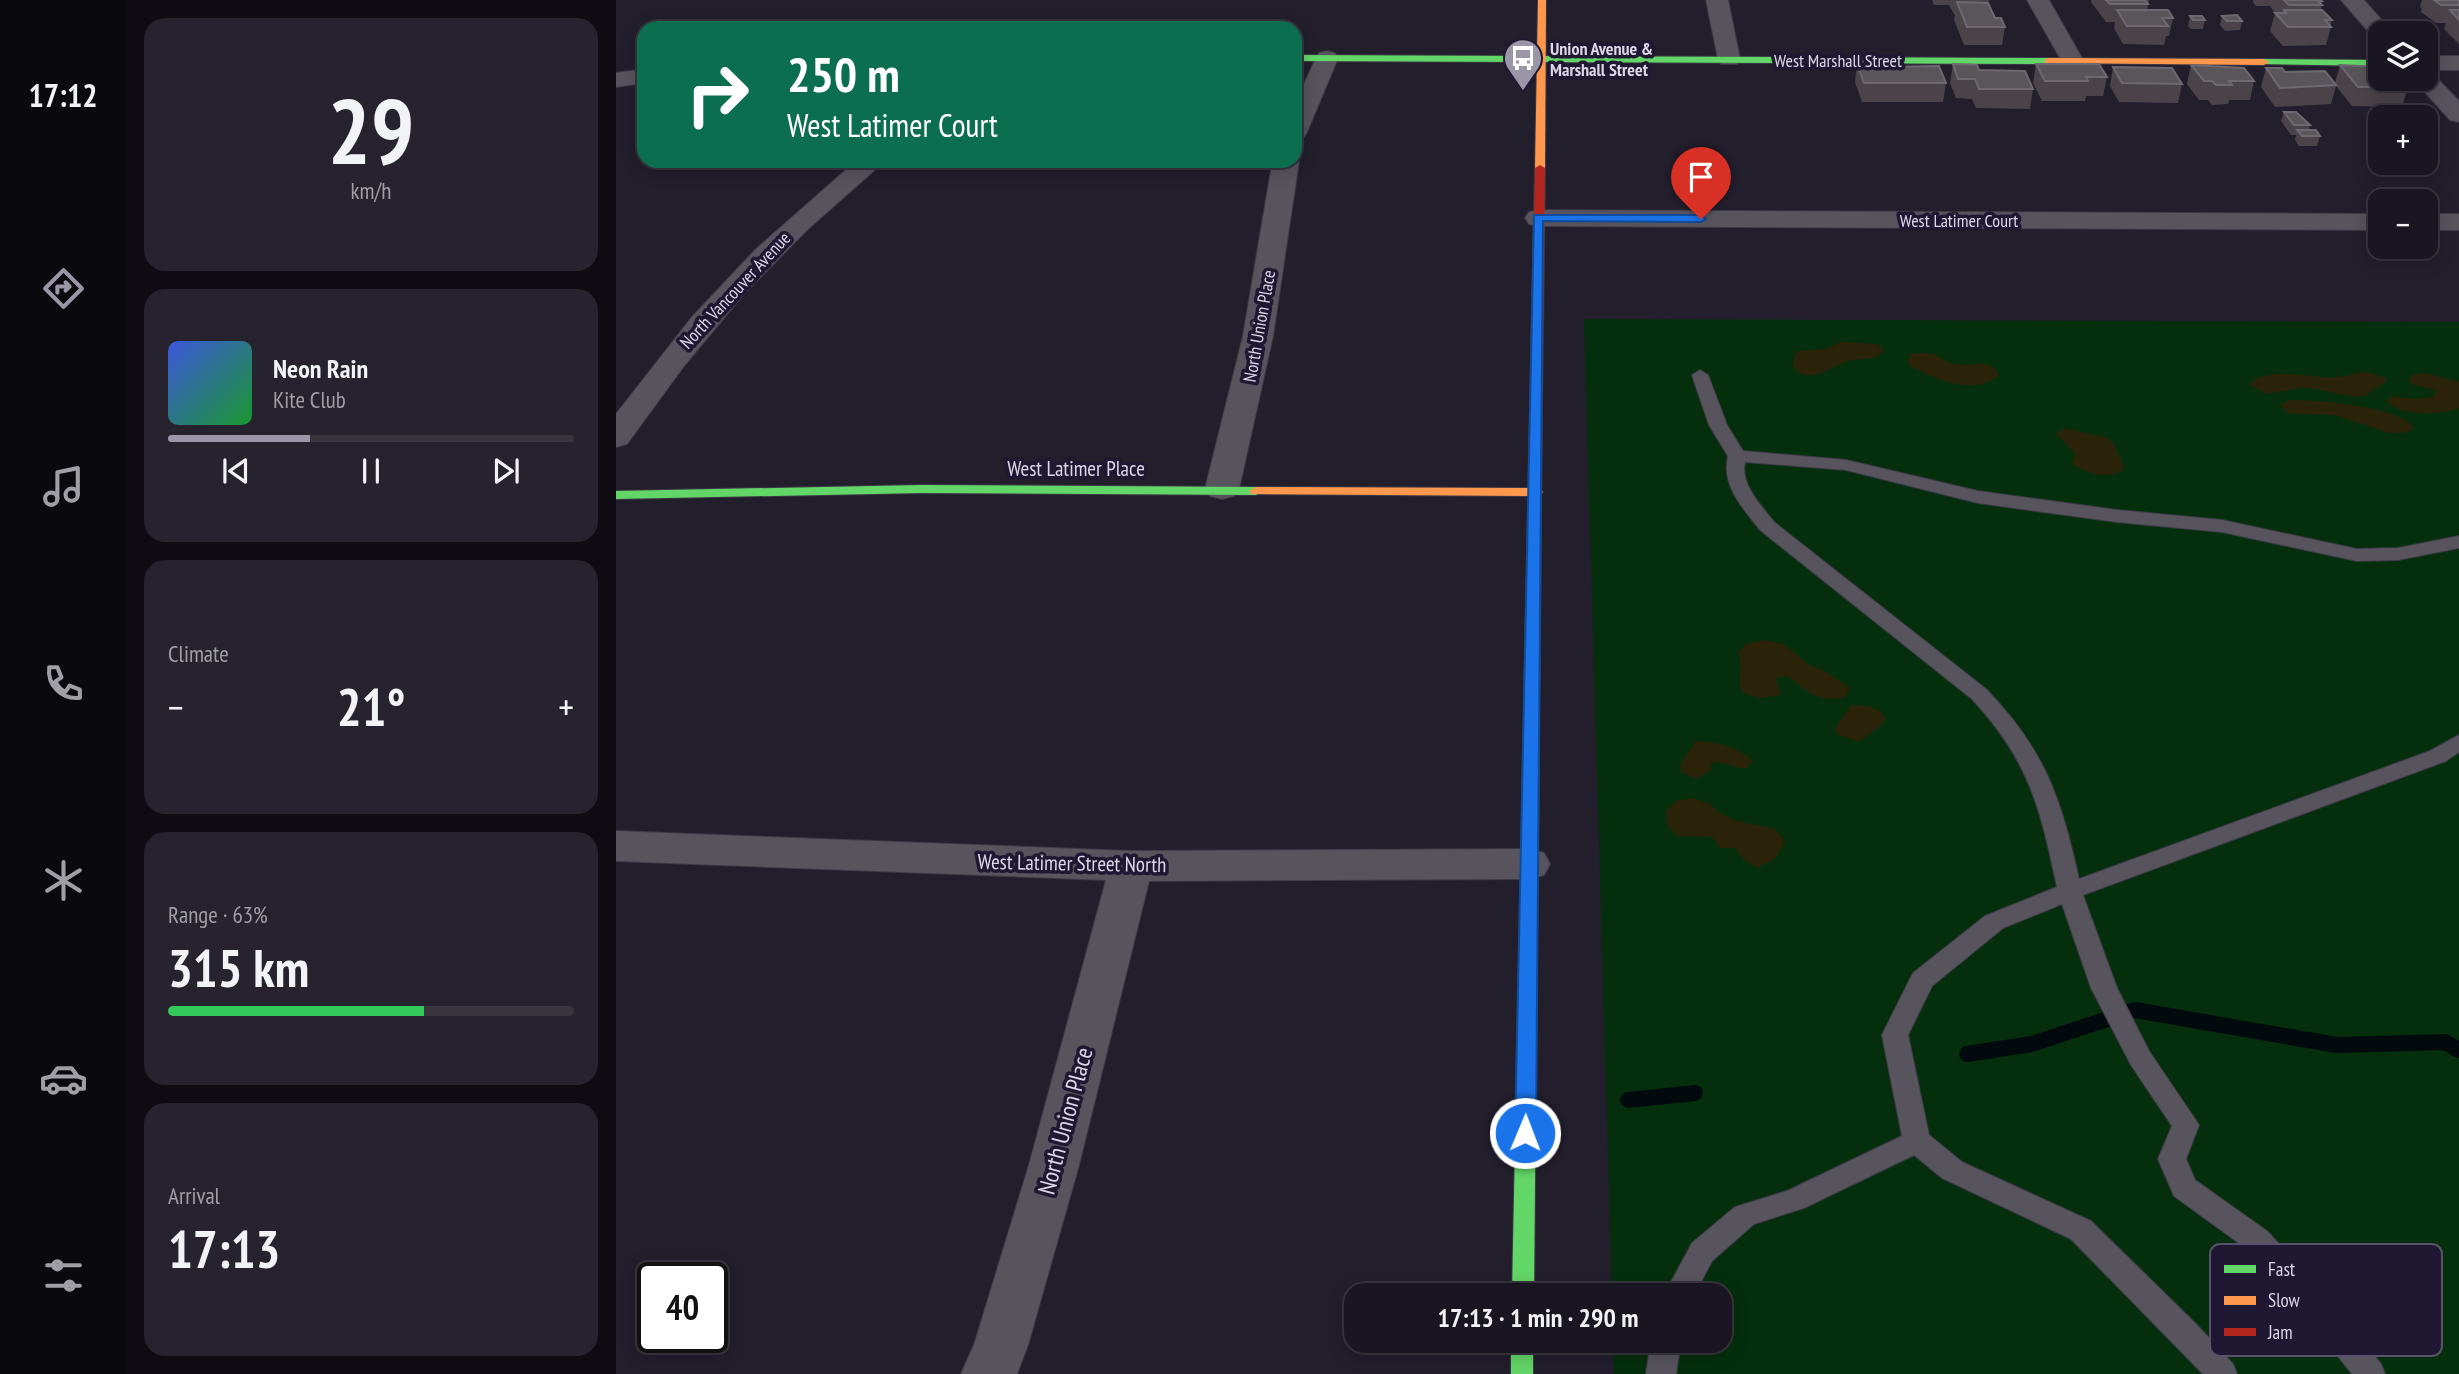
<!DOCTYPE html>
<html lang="en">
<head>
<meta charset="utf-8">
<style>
	body { margin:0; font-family:"PT Sans Narrow",sans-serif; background:#27232e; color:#f1f3f6; height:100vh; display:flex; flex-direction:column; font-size:26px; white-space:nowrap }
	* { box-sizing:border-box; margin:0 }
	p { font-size:23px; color:#9f9fa5 }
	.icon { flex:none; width:38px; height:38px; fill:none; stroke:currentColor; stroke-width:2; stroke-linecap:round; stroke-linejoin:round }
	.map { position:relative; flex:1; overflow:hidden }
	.details { display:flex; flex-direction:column; gap:18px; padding:18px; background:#0e0c12; width:490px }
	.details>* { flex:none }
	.top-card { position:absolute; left:21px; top:21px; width:665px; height:147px; border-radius:21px; box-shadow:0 4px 18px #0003,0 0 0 2px #38353f; background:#0b6e4f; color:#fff; overflow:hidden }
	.fabs { position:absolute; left:1752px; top:21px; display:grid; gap:14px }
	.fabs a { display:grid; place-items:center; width:70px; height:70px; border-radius:14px; background:#1a1621; box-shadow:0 4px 18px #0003,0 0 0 2px #38353f; font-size:35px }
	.speed { position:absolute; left:21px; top:1262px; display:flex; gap:14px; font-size:35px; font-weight:700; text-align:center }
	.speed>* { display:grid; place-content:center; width:91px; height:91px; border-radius:50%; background:#1a1621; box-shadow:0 4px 18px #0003,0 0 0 2px #38353f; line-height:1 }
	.speed .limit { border:4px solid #111; border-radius:10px; background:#fff; color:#111 }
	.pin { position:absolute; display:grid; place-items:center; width:60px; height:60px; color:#fff; margin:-72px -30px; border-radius:50% 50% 50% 0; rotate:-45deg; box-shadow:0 0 7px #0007 }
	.pin .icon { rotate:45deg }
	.me { position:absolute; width:77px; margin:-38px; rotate:1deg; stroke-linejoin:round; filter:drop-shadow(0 0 5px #0008) }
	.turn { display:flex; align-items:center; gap:24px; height:147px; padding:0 35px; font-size:32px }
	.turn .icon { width:91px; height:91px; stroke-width:2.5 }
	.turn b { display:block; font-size:49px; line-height:60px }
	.big { font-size:52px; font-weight:700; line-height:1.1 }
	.details .card { flex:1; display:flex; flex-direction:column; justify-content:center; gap:10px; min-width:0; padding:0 24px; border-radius:21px; background:#27232e }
	.details .dial { align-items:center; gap:0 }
	.dial b { font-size:91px; line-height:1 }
	.song { display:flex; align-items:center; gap:21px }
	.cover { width:84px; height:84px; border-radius:10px; background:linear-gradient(135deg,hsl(230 70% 55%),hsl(130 70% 35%)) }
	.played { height:7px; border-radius:4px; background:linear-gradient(90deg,#9a96a7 35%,#38353f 35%) }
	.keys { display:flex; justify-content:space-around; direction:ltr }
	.heat { display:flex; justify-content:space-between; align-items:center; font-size:38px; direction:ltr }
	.charge { height:10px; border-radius:5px; background:linear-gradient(90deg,#34c759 63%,#38353f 0) }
	.trip { position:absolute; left:728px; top:1283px; width:388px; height:70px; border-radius:21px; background:#1a1621; box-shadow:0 4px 18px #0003,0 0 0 2px #38353f; font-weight:700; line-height:70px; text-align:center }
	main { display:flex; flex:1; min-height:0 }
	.dock { display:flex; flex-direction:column; width:126px; justify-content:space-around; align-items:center; background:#0a090d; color:#9f9fa5 }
	.dock .icon { width:49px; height:49px }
	.dock .selected { color:#9a96a7 }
	.dock b { font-size:32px; color:#f1f3f6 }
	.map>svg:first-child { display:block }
</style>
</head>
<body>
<main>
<nav class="dock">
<b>17:12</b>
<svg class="icon selected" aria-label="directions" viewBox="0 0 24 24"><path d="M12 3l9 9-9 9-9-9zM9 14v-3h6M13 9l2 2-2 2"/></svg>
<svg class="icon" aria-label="music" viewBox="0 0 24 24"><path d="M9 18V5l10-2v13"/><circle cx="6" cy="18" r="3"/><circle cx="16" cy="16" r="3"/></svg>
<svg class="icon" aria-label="phone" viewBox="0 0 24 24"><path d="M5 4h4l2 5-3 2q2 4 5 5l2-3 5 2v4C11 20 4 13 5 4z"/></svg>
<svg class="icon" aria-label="climate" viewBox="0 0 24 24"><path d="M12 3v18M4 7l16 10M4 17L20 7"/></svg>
<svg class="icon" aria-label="car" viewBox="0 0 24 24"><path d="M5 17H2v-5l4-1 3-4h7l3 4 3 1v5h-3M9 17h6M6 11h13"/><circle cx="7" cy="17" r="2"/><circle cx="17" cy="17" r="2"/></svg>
<svg class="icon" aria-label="filters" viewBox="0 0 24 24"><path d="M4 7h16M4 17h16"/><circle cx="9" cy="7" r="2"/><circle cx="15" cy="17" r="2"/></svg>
</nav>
<section class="details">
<div class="card dial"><b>29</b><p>km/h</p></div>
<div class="card">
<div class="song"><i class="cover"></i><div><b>Neon Rain</b><p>Kite Club</p></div></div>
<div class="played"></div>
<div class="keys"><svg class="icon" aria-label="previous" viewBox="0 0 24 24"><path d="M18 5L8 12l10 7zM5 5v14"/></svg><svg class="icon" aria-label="pause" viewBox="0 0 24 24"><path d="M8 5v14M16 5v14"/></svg><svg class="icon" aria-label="next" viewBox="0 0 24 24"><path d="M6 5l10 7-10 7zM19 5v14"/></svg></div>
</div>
<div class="card"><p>Climate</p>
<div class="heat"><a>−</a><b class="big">21°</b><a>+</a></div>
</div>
<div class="card"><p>Range · 63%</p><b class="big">315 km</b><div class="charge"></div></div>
<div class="card"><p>Arrival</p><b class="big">17:13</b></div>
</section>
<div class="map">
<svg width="1843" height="1374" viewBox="0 0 1843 1374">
	<rect width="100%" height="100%" fill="#221e2c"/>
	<!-- green -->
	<path fill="#052f0c" d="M 968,319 L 1843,322 L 1843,1374 L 998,1374 L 997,1341 L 1104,1340 L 1104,1295 L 996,1295 Z"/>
	<!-- sand -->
	<g fill="#2b2309">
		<path d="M 1225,342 L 1261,344 L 1268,351 C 1259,361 1245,358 1232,361 C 1216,366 1190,387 1177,366 L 1178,357 L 1182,351 L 1209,349 Z"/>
		<path d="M 1306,353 C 1326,354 1322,359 1337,364 C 1353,369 1373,354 1383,375 C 1357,397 1322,379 1295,367 L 1292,361 L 1294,354 Z"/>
		<path d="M 1750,372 L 1770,378 L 1770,382 L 1749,396 L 1738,397 L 1689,387 L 1651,394 L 1634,385 C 1647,364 1703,380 1723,377 C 1732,376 1741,372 1750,372 Z"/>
		<path d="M 1810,373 L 1843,382 L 1843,408 C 1824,415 1785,417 1770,401 L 1776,396 L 1799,399 L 1819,396 L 1819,390 L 1798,385 L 1793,381 L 1795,375 Z"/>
		<path d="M 1674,400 C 1700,400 1784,406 1798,428 L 1789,433 L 1774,433 L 1718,415 L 1672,413 L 1664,405 Z"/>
		<path d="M 1448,428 L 1491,438 L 1498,444 L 1507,464 L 1507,470 C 1491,481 1471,473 1456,464 L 1460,454 L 1440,434 Z"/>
		<path d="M 1149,640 L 1169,645 L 1193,665 L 1207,670 L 1234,688 L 1229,697 C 1203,704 1192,692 1172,676 L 1160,678 L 1165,695 L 1143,698 L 1126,692 C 1120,678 1128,669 1122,652 L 1130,644 Z"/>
		<path d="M 1235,705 C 1249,706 1263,706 1270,719 C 1267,724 1250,738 1243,741 L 1222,735 L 1219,729 Z"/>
		<path d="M 1080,741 C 1102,742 1120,746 1137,761 L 1129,769 C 1117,767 1107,761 1095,763 L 1095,770 L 1080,779 L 1065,772 L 1065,763 Z"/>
		<path d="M 1077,798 L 1094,804 L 1102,812 L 1117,820 L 1159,829 L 1169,841 L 1160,858 L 1141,868 L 1127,859 L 1119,848 L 1104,848 L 1096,837 L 1061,836 L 1051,825 L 1050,811 L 1060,801 Z"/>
	</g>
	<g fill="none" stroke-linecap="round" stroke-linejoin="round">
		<!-- stream -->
		<g stroke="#030a0d" stroke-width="16">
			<path d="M 1351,1054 L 1416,1044 L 1519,1010 L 1721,1045 L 1829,1042 L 1843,1050"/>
			<path d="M 1012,1100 L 1079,1093"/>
		</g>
		<defs>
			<g id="lane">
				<path d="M 1084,370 L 1092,375 L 1111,425 L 1127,451 L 1230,460 L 1362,491 L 1501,510 L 1606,520 L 1741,549 L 1782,548 L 1843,536 L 1843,548 L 1782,560 L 1741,561 L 1606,532 L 1501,522 L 1362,503 L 1230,470 L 1129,462 C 1124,485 1145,505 1158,522 L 1370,689 C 1429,750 1445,798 1463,879 L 1814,751 L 1843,735 L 1843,752 L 1830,761 L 1467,895 L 1501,988 L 1533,1051 L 1583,1125 L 1570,1159 L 1579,1180 L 1651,1231 L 1694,1277 L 1765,1364 L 1769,1374 L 1736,1374 L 1674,1295 L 1631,1249 L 1558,1196 L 1542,1159 L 1556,1126 L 1515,1065 L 1475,988 L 1446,904 L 1387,928 L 1316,986 L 1292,1035 L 1313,1135 L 1346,1162 L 1475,1221 L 1580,1324 L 1617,1364 L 1621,1374 L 1587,1374 L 1455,1239 L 1326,1178 L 1298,1155 L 1188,1208 L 1138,1224 L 1096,1261 L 1078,1295 L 1048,1295 L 1076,1243 L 1119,1207 L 1171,1191 L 1286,1136 L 1266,1035 L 1297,973 L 1369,916 L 1441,887 C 1424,807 1413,760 1356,699 L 1144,530 C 1127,508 1105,486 1112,456 L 1093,425 L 1076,375 Z"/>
				<path d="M 1035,1340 L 1065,1340 L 1060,1374 L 1030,1374 Z"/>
			</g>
			<g id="street">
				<path d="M 1090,0 L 1112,0 L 1124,59 L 1121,64 L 1105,64 L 1102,59 Z"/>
				<path d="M 1411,0 L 1433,0 L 1467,60 L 1464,65 L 1448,65 Z"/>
				<path d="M 1725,0 L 1748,0 L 1777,33 L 1764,33 L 1764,39 L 1758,38 Z"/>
				<path d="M 711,51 L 719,53 L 722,58 L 691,132 L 688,137 L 679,139 L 679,104 L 700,58 L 703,53 Z"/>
				<rect x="1810" y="56" width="33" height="14"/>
				<path d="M 28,69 L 28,83 L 0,87 L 0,73 Z"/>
				<path d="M 1810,72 L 1817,74 L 1843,101 L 1843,122 L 1834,120 L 1797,79 L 1810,79 Z"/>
				<path d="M 679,156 L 683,161 L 657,336 L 623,489 L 618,496 L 606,499 L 594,496 L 589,489 L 627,336 L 654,176 L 657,161 L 679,161 Z"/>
				<path d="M 240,161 L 269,161 L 192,229 L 127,295 L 68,366 L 11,444 L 0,447 L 0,414 L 76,317 L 139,250 Z"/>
				<path d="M 922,210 L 1764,214 L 1764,230 L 922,226 L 913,224 L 909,218 L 913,212 Z"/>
				<rect x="1810" y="214" width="33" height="16"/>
				<path d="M 0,831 L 515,851 L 913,849 L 928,853 L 934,864 L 928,875 L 913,879 L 533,881 L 463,1165 L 412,1345 L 401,1374 L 345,1374 L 358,1345 L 413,1165 L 490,880 L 0,861 Z"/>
			</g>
			<g id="fast">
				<path d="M 679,55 L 1432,58 L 1437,61 L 1432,64 L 679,61 Z"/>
				<path d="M 1648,59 L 1764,60 L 1764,66 L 1645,64 L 1643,62 Z"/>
				<path d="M 920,406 L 926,410 L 918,1295 L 896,1295 L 914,410 Z"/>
				<path d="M 306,485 L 640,487 L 647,491 L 640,495 L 306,493 L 0,499 L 0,491 Z"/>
				<rect x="895" y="1340" width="22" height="34"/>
			</g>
			<g id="slow">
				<path d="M 922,0 L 930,0 L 929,168 L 924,171 L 919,168 Z"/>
				<path d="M 1432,58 L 1648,59 L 1653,62 L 1648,65 L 1429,63 L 1429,59 Z"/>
				<path d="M 640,487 L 920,488 L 927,492 L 920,496 L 635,494 L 633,491 Z"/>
			</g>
			<path id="jam" d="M 924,165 L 929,168 L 926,410 L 920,414 L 914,410 L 919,168 Z"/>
		</defs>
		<!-- lane casing -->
		<use href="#lane" stroke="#3d3a47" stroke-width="2"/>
		<!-- street casing -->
		<use href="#street" stroke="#3d3a47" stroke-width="2"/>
		<!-- fast casing -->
		<use href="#fast" stroke="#3d3a47" stroke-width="2"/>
		<!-- slow casing -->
		<use href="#slow" stroke="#3d3a47" stroke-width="2"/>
		<!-- jam casing -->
		<use href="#jam" stroke="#3d3a47" stroke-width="2"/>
		<!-- lane -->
		<use href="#lane" fill="#57545e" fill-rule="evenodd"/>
		<!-- street -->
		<use href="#street" fill="#57545e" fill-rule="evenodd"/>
		<!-- fast -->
		<use href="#fast" fill="#63d668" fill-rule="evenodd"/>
		<!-- slow -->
		<use href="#slow" fill="#ff974d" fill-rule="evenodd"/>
		<!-- jam -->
		<use href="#jam" fill="#b3261e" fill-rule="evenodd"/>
	</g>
	<!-- wall -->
	<g fill="#4a444a">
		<path d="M 1316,0 L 1373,0 L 1372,4 L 1379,18 L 1389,27 L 1386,45 L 1348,45 L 1338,20 L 1339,16 L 1333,5 L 1318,5 Z"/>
		<path d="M 1475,0 L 1533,0 L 1531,10 L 1557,18 L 1553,36 L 1550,36 L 1548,45 L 1507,44 L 1498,28 L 1499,22 L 1490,22 L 1475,2 Z"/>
		<path d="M 1637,0 L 1705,0 L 1706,1 L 1705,10 L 1716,20 L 1714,26 L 1715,27 L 1710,45 L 1667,46 L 1654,31 L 1659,13 L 1654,6 L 1640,6 L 1637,2 Z"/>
		<path d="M 1806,0 L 1843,0 L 1843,44 L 1828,29 L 1830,23 L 1820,23 L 1805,12 L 1806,9 L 1804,7 Z"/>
		<path d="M 1574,16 L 1589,20 L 1587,29 L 1575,29 L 1572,26 Z"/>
		<path d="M 1606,16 L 1626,21 L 1624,30 L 1609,31 L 1604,25 Z"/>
		<path d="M 1241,63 L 1266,67 L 1330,83 L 1327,102 L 1246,102 L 1239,82 Z"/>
		<path d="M 1337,64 L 1363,70 L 1417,89 L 1414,109 L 1360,108 L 1356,99 L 1340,98 L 1334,83 Z"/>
		<path d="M 1420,64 L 1491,77 L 1487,96 L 1470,96 L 1469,101 L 1426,101 L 1417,83 Z"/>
		<path d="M 1575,65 L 1638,81 L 1634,100 L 1613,100 L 1612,104 L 1596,105 L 1592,100 L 1583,100 L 1571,84 Z"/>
		<path d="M 1724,65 L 1792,87 L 1786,107 L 1736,106 L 1720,86 L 1715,104 L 1659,107 L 1645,87 L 1650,68 L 1719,83 Z"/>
		<path d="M 1497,67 L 1566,84 L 1562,103 L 1503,102 L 1494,86 Z"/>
		<path d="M 1668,112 L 1694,125 L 1693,130 L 1704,136 L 1701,146 L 1683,146 L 1679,140 L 1680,135 L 1675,135 L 1665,121 Z"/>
		<path d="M 1810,119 L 1821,128 L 1818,138 L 1810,138 Z"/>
	</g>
	<!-- building -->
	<g fill="#5a545b" stroke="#6e6871" stroke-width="2">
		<path d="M 1490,0 L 1529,0 L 1532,4 L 1494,4 Z"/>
		<path d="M 1668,0 L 1705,0 L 1706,1 L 1702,1 L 1706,5 L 1673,5 Z"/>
		<path d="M 1818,0 L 1843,0 L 1843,5 L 1825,5 Z"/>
		<path d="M 1341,2 L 1372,3 L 1379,18 L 1385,18 L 1389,27 L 1351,27 Z"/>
		<path d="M 1501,10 L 1552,10 L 1557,18 L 1546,18 L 1552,26 L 1511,26 Z"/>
		<path d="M 1668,10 L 1706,10 L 1716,20 L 1709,20 L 1715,27 L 1672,27 L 1659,13 L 1670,13 Z"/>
		<path d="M 1834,10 L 1843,10 L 1843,20 Z"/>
		<path d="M 1621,15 L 1626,21 L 1611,21 L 1606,16 Z"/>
		<path d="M 1574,16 L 1586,16 L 1589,20 L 1577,20 Z"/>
		<path d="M 1241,63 L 1265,63 L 1266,67 L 1323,66 L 1330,83 L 1248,83 Z"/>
		<path d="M 1337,64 L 1361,65 L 1363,70 L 1409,71 L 1417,89 L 1363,89 L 1359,79 L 1342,79 Z"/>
		<path d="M 1420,64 L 1483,64 L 1491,77 L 1470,77 L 1472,81 L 1429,81 Z"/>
		<path d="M 1575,65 L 1628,68 L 1638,81 L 1613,81 L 1616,85 L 1600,85 L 1596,81 L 1588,81 Z"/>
		<path d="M 1724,65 L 1764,67 L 1764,79 L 1785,79 L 1792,87 L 1742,87 Z"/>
		<path d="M 1497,67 L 1556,68 L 1566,84 L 1506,83 Z"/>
		<path d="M 1650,68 L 1666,68 L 1669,72 L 1709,71 L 1720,85 L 1664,88 Z"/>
		<path d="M 1668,112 L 1680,112 L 1694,125 L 1678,125 Z"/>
		<path d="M 1810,119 L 1813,119 L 1821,128 L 1810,128 Z"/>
		<path d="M 1681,130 L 1700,130 L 1704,136 L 1686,136 Z"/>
	</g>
	<!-- route -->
	<path fill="#1a73e8" stroke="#114b97" stroke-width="2" d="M 918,215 L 1085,215 L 1090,219 L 1085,222 L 927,221 L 920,1133 L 917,1139 L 909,1142 L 902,1139 L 899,1133 Z"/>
	<!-- icons -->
	<defs>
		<symbol id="bus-pin" viewBox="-11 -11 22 30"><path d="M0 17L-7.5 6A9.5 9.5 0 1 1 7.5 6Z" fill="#9a96a7" stroke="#201832"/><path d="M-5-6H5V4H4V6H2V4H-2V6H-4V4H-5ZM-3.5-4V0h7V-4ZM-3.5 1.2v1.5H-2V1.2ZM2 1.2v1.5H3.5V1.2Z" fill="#fff"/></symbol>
	</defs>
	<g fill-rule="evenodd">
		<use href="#bus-pin" x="885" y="36" width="44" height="60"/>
	</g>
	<g text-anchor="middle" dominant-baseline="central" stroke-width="7" stroke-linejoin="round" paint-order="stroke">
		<!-- far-poi labels -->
		<g font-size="18" font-weight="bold" fill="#dbd7e9" stroke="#201832" text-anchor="start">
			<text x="934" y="48">Union Avenue &amp;<tspan x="934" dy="21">Marshall Street</tspan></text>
		</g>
		<!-- far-street labels -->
		<g font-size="18" fill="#dbd7e9" stroke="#201832">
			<text x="1222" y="60">West Marshall Street</text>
			<text x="1343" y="220">West Latimer Court</text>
			<text transform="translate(119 290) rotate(-47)">North Vancouver Avenue</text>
			<text transform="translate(643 326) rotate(-80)">North Union Place</text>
		</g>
		<!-- street labels -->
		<g font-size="21" fill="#dbd7e9" stroke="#201832">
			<text x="460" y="468">West Latimer Place</text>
			<text transform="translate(456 863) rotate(1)">West Latimer Street North</text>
		</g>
		<!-- near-street labels -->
		<g font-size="24" fill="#dbd7e9" stroke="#201832">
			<text transform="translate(449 1121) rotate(-75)">North Union Place</text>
		</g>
	</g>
	<!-- legend -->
	<rect x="1594" y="1244" width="232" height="112" rx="10" fill="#201832" stroke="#585169" stroke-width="2"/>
	<rect x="1608" y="1265" width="32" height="8" fill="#63d668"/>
	<rect x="1608" y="1296" width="32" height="9" fill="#ff974d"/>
	<rect x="1608" y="1328" width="32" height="8" fill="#b3261e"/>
	<g font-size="19" fill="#dbd7e9">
		<text x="1652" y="1276">Fast</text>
		<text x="1652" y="1307">Slow</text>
		<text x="1652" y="1339">Jam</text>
	</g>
</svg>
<div class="fabs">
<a><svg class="icon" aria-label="layers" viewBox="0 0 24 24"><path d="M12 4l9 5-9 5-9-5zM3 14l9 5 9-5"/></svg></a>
<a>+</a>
<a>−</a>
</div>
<div class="speed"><div class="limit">40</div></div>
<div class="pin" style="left:1085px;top:219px;background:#d93025"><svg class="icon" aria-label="arrive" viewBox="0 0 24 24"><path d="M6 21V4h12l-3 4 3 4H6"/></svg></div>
<svg class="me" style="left:909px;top:1133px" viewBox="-20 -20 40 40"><circle r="17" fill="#1a73e8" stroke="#fff" stroke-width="3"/><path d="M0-11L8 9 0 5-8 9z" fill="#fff"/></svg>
<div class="trip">17:13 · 1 min · 290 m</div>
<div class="top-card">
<div class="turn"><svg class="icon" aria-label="right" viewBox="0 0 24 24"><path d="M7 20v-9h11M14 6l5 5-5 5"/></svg><div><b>250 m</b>West Latimer Court</div></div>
</div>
</div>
</main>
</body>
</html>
